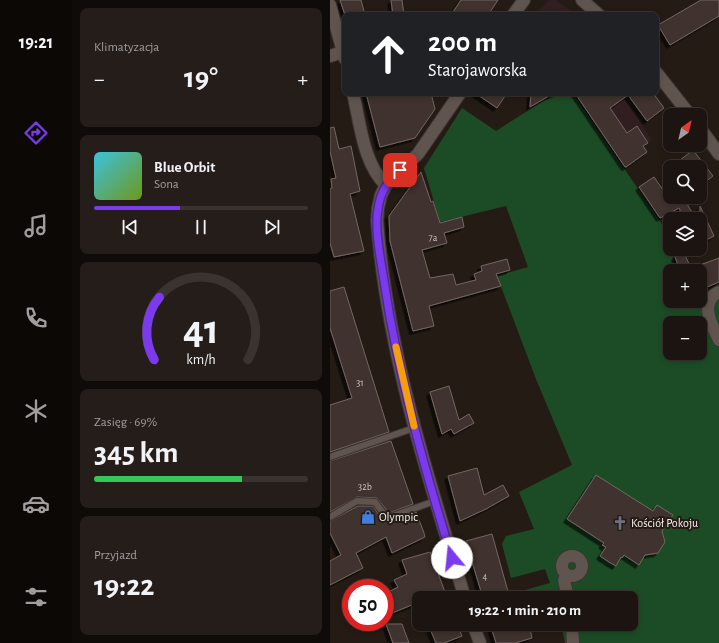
<!DOCTYPE html>
<html lang="pl">
<head>
<meta charset="utf-8">
<style>
	body { margin:0; font-family:"Alegreya Sans",sans-serif; background:#251d19; color:#f1f3f6; height:100vh; display:flex; flex-direction:column; font-size:15px; white-space:nowrap }
	* { box-sizing:border-box; margin:0 }
	p { font-size:13px; color:#a09e9f }
	.icon { flex:none; width:22px; height:22px; fill:none; stroke:currentColor; stroke-width:2; stroke-linecap:round; stroke-linejoin:round }
	.map { position:relative; flex:1; overflow:hidden }
	.details { display:flex; flex-direction:column; gap:8px; padding:8px; background:#0f0b09; width:258px }
	.details>* { flex:none }
	.guide { position:absolute; left:12px; top:12px; width:317px; height:84px; border-radius:8px; box-shadow:0 2px 6px #0003,0 0 0 1px #3a3330; background:#202124; color:#fff; overflow:hidden }
	.needle { width:26px; rotate:34deg }
	.fabs { position:absolute; left:333px; top:108px; display:grid; gap:8px }
	.fabs a { display:grid; place-items:center; width:44px; height:44px; border-radius:8px; background:#1c1410; box-shadow:0 2px 6px #0003,0 0 0 1px #3a3330; font-size:20px }
	.speed { position:absolute; left:12px; top:579px; display:flex; gap:8px; font-size:20px; font-weight:700; text-align:center }
	.speed>* { display:grid; place-content:center; width:52px; height:52px; border-radius:50%; background:#1c1410; box-shadow:0 2px 6px #0003,0 0 0 1px #3a3330; line-height:1 }
	.speed .limit { border:6px solid #d22; background:#fff; color:#111 }
	.pin { position:absolute; display:grid; place-items:center; width:34px; height:34px; color:#fff; margin:-17px; border-radius:8px; box-shadow:0 2px 6px #0006 }
	.me { position:absolute; width:44px; margin:-22px; rotate:343deg; stroke-linejoin:round; filter:drop-shadow(0 0 3px #0008) }
	.turn { display:flex; align-items:center; gap:14px; height:84px; padding:0 20px; font-size:18px }
	.turn .icon { width:52px; height:52px; stroke-width:2.5 }
	.turn b { display:block; font-size:28px; line-height:34px }
	.big { font-size:30px; font-weight:700; line-height:1.1 }
	.details .card { flex:1; display:flex; flex-direction:column; justify-content:center; gap:6px; min-width:0; padding:0 14px; border-radius:8px; background:#251d19 }
	.details .dial { align-items:center; gap:0 }
	.dial svg { height:104px; overflow:visible; fill:none; stroke:#3a3330; stroke-width:7; stroke-linecap:round; text-anchor:middle }
	.dial text { fill:#f1f3f6; stroke:none }
	.song { display:flex; align-items:center; gap:12px }
	.cover { width:48px; height:48px; border-radius:6px; background:linear-gradient(135deg,hsl(190 70% 55%),hsl(80 70% 35%)) }
	.played { height:4px; border-radius:2px; background:linear-gradient(90deg,#7c3aed 40%,#3a3330 40%) }
	.keys { display:flex; justify-content:space-around; direction:ltr }
	.heat { display:flex; justify-content:space-between; align-items:center; font-size:22px; direction:ltr }
	.charge { height:6px; border-radius:3px; background:linear-gradient(90deg,#34c759 69%,#3a3330 0) }
	.trip { position:absolute; left:82px; top:591px; width:226px; height:40px; border-radius:8px; background:#1c1410; box-shadow:0 2px 6px #0003,0 0 0 1px #3a3330; font-weight:700; line-height:40px; text-align:center }
	main { display:flex; flex:1; min-height:0 }
	.tab-bar { display:flex; flex-direction:column; width:72px; justify-content:space-around; align-items:center; background:#0b0806; color:#a09e9f }
	.tab-bar .icon { width:28px; height:28px }
	.tab-bar .active { color:#7c3aed }
	.tab-bar b { font-size:18px; color:#f1f3f6 }
	.map>svg:first-child { display:block }
</style>
</head>
<body>
<main>
<nav class="tab-bar">
<b>19:21</b>
<svg class="icon active" aria-label="directions" viewBox="0 0 24 24"><path d="M12 3l9 9-9 9-9-9zM9 14v-3h6M13 9l2 2-2 2"/></svg>
<svg class="icon" aria-label="music" viewBox="0 0 24 24"><path d="M9 18V5l10-2v13"/><circle cx="6" cy="18" r="3"/><circle cx="16" cy="16" r="3"/></svg>
<svg class="icon" aria-label="phone" viewBox="0 0 24 24"><path d="M5 4h4l2 5-3 2q2 4 5 5l2-3 5 2v4C11 20 4 13 5 4z"/></svg>
<svg class="icon" aria-label="climate" viewBox="0 0 24 24"><path d="M12 3v18M4 7l16 10M4 17L20 7"/></svg>
<svg class="icon" aria-label="car" viewBox="0 0 24 24"><path d="M5 17H2v-5l4-1 3-4h7l3 4 3 1v5h-3M9 17h6M6 11h13"/><circle cx="7" cy="17" r="2"/><circle cx="17" cy="17" r="2"/></svg>
<svg class="icon" aria-label="filters" viewBox="0 0 24 24"><path d="M4 7h16M4 17h16"/><circle cx="9" cy="7" r="2"/><circle cx="15" cy="17" r="2"/></svg>
</nav>
<section class="details">
<div class="card"><p>Klimatyzacja</p>
<div class="heat"><a>−</a><b class="big">19°</b><a>+</a></div>
</div>
<div class="card">
<div class="song"><i class="cover"></i><div><b>Blue Orbit</b><p>Sona</p></div></div>
<div class="played"></div>
<div class="keys"><svg class="icon" aria-label="previous" viewBox="0 0 24 24"><path d="M18 5L8 12l10 7zM5 5v14"/></svg><svg class="icon" aria-label="pause" viewBox="0 0 24 24"><path d="M8 5v14M16 5v14"/></svg><svg class="icon" aria-label="next" viewBox="0 0 24 24"><path d="M6 5l10 7-10 7zM19 5v14"/></svg></div>
</div>
<div class="card dial"><svg viewBox="0 0 100 80">
<path d="M14 69A42 42 0 1 1 86 69"/>
<path d="M14 69A42 42 0 0 1 18 21" stroke="#7c3aed"/>
<text x="50" y="56" font-size="32" font-weight="700">41</text>
<text x="50" y="72" font-size="11">km/h</text>
</svg></div>
<div class="card"><p>Zasięg · 69%</p><b class="big">345 km</b><div class="charge"></div></div>
<div class="card"><p>Przyjazd</p><b class="big">19:22</b></div>
</section>
<div class="map">
<svg width="389" height="643" viewBox="0 0 389 643">
	<defs>
		<filter id="shadow"><feDropShadow dx="-3.5" dy="3.5" stdDeviation="0" flood-color="#0009"/></filter>
	</defs>
	<rect width="100%" height="100%" fill="#251b15"/>
	<!-- industrial -->
	<g fill="#311e21">
		<path d="M 220,0 L 226,0 L 246,15 L 204,15 Z"/>
		<path d="M 240,93 L 290,93 L 322,140 L 291,161 L 246,94 Z"/>
	</g>
	<!-- green -->
	<g fill="#1c4c25" fill-rule="evenodd">
		<path d="M 230,95 L 244,95 L 330,221 L 340,240 L 340,249 L 344,249 L 347,255 L 342,258 L 348,271 L 340,271 L 340,301 L 370,301 L 370,296 L 372,295 L 389,299 L 389,643 L 235,643 L 231,624 L 301,624 L 301,598 L 186,598 L 184,593 L 220,583 L 215,569 L 181,578 L 172,544 L 176,536 L 204,529 L 189,492 L 242,465 L 206,379 L 167,276 L 198,267 L 176,206 L 110,222 L 94,168 L 132,108 L 166,131 L 213,101 ZM 340,323 L 370,323 L 370,353 L 340,353 Z"/>
		<path d="M 193,624 L 229,624 L 195,634 Z"/>
	</g>
	<!-- building -->
	<g fill="#3f332f" stroke="#746662" filter="url(#shadow)">
		<path d="M 10,0 L 31,0 L 35,15 L 15,15 Z"/>
		<path d="M 61,0 L 72,0 L 74,15 L 63,15 Z"/>
		<path d="M 131,0 L 168,0 L 158,15 L 121,15 Z"/>
		<path d="M 371,0 L 389,0 L 389,16 L 340,45 L 328,25 Z"/>
		<path d="M 36,93 L 101,93 L 105,109 L 85,138 L 50,147 Z"/>
		<path d="M 145,93 L 177,93 L 167,108 Z"/>
		<path d="M 201,93 L 224,93 L 200,107 Z"/>
		<path d="M 245,93 L 323,93 L 334,108 L 317,121 L 298,95 L 280,108 L 297,133 L 307,126 L 318,143 L 313,146 L 317,152 L 296,167 L 295,167 Z"/>
		<path d="M 4,127 L 9,149 L 21,146 L 30,191 L 20,194 L 34,251 L 4,257 L 0,243 L 0,189 L 2,188 L 1,179 L 6,178 L 0,151 L 0,128 Z"/>
		<path d="M 363,150 L 383,176 L 370,186 L 370,167 L 341,167 Z"/>
		<path d="M 91,172 L 101,202 L 103,201 L 110,223 L 132,217 L 134,227 L 114,233 L 117,243 L 92,250 L 100,278 L 123,274 L 126,285 L 146,280 L 144,274 L 152,271 L 151,266 L 177,259 L 180,270 L 166,274 L 171,286 L 99,306 L 104,326 L 83,331 L 60,241 L 59,216 Z"/>
		<path d="M 324,177 L 338,197 L 369,197 L 357,204 L 366,219 L 354,219 L 349,208 L 330,218 L 309,187 Z"/>
		<path d="M 370,206 L 384,236 L 370,243 Z"/>
		<path d="M 354,253 L 360,266 L 350,270 L 345,257 Z"/>
		<path d="M 389,258 L 389,282 L 370,290 L 370,265 Z"/>
		<path d="M 14,287 L 59,432 L 0,452 L 0,405 L 22,398 L 0,328 L 0,291 Z"/>
		<path d="M 119,386 L 129,420 L 139,414 L 144,423 L 124,434 L 121,429 L 112,434 L 100,392 Z"/>
		<path d="M 61,441 L 83,504 L 59,513 L 47,498 L 27,497 L 0,512 L 0,461 Z"/>
		<path d="M 147,468 L 154,495 L 173,485 L 179,496 L 156,509 L 130,521 L 118,476 Z"/>
		<path d="M 266,475 L 323,511 L 327,505 L 343,515 L 332,531 L 335,542 L 328,553 L 315,555 L 309,565 L 294,555 L 292,558 L 291,557 L 286,566 L 279,562 L 270,556 L 276,547 L 272,545 L 274,543 L 237,519 Z"/>
		<path d="M 28,506 L 43,506 L 53,521 L 56,522 L 86,512 L 94,533 L 95,537 L 62,553 L 56,537 L 26,553 L 33,568 L 0,585 L 0,561 L 11,555 L 0,533 L 0,521 Z"/>
		<path d="M 162,534 L 177,588 L 180,598 L 153,598 L 143,565 L 136,541 Z"/>
		<path d="M 100,552 L 115,592 L 100,598 L 89,598 L 89,602 L 55,616 L 55,594 L 68,587 L 64,580 L 77,574 L 72,560 Z"/>
		<path d="M 56,624 L 72,624 L 79,643 L 63,643 Z"/>
		<path d="M 98,624 L 127,624 L 132,636 L 114,643 L 106,643 Z"/>
		<path d="M 160,624 L 199,624 L 202,638 L 185,643 L 166,643 Z"/>
	</g>
	<g fill="none" stroke-linecap="round" stroke-linejoin="round">
		<defs>
			<g id="lane">
				<path d="M 0,457 L 84,428"/>
				<path d="M 0,517 L 27,501 L 45,502 L 57,518 L 105,501"/>
			</g>
			<g id="street">
				<path d="M 0,56 L 13,52"/>
				<path d="M 389,292 C 368,302 382,325 389,340"/>
				<circle cx="242" cy="566" r="10"/>
				<path d="M 237,575 L 234,580 L 238,598"/>
				<path d="M 242,624 L 243,643"/>
			</g>
			<g id="secondary">
				<path d="M 252,0 L 269,15"/>
				<path d="M 0,5 L 15,59"/>
				<path d="M 183,15 L 194,0"/>
				<path d="M 326,72 L 360,115"/>
				<path d="M 23,93 C 30,122 33,164 56,185"/>
				<path d="M 130,93 L 88,154 L 56,185 L 51,195 L 48,208 L 47,221 C 57,350 97,475 135,598"/>
				<path d="M 370,128 L 389,154"/>
				<path d="M 143,624 L 150,643"/>
			</g>
		</defs>
		<!-- lane casing -->
		<use href="#lane" stroke="#3d3532" stroke-width="8"/>
		<!-- street casing -->
		<use href="#street" stroke="#3d3532" stroke-width="14"/>
		<!-- secondary casing -->
		<use href="#secondary" stroke="#3d3532" stroke-width="14"/>
		<!-- lane -->
		<use href="#lane" stroke="#60544e" stroke-width="6"/>
		<!-- street -->
		<use href="#street" stroke="#60544e" stroke-width="12"/>
		<!-- secondary -->
		<use href="#secondary" stroke="#60544e" stroke-width="12"/>
	</g>
	<g fill="none" stroke-linecap="round" stroke-linejoin="round">
		<defs>
			<path id="route" d="M 70,170 C 58,181 50,192 48,209 C 44,228 51,261 54,281 C 68,375 94,467 122,558"/>
		</defs>
		<!-- route casing -->
		<use href="#route" stroke="#51269a" stroke-width="10"/>
		<!-- route -->
		<use href="#route" stroke="#7c3aed" stroke-width="7"/>
		<!-- slow -->
		<path stroke="#f59e0b" stroke-width="7" d="M 66,347 L 84,426"/>
	</g>
	<!-- icons -->
	<defs>
		<symbol id="shop-bare" viewBox="-9 -9 18 18"><path d="M-5-2.5h2.3a2.7 3.5 0 0 1 5.4 0H5L5.5 6h-11ZM-1.5-2.5h3a1.5 2.3 0 0 0-3 0Z" fill="#3f7fe0" stroke="#251b15" stroke-width="2.5" paint-order="stroke"/></symbol>
		<symbol id="church-bare" viewBox="-9 -9 18 18"><path d="M-1.2-6h2.4v3.5h3.3v2.4h-3.3V6h-2.4V-.1h-3.3v-2.4h3.3Z" fill="#6b7280" stroke="#251b15" stroke-width="2.5" paint-order="stroke"/></symbol>
	</defs>
	<g fill-rule="evenodd">
		<use href="#shop-bare" x="28" y="507" width="20" height="20"/>
		<use href="#church-bare" x="280" y="513" width="20" height="20"/>
	</g>
	<g text-anchor="middle" dominant-baseline="central" stroke-width="4" stroke-linejoin="round" paint-order="stroke">
		<!-- number labels -->
		<g font-size="10" fill="#cbc3bf">
			<text x="103" y="238">7a</text>
			<text x="30" y="383">31</text>
			<text x="35" y="487">32b</text>
			<text x="155" y="577">4</text>
		</g>
		<!-- poi labels -->
		<g font-size="12" fill="#faf3ef" stroke="#251b15" text-anchor="start">
			<text x="49" y="517">Olympic</text>
			<text x="301" y="523">Kościół Pokoju</text>
		</g>
	</g>
</svg>
<div class="fabs">
<a><svg class="needle" viewBox="-14 -14 28 28"><path d="M0-13l5 13h-10z" fill="#e53935"/><path d="M0 13l5-13h-10z" fill="#a09e9f"/></svg></a>
<a><svg class="icon" aria-label="search" viewBox="0 0 24 24"><circle cx="10" cy="10" r="6"/><path d="M15 15l6 6"/></svg></a>
<a><svg class="icon" aria-label="layers" viewBox="0 0 24 24"><path d="M12 4l9 5-9 5-9-5zM3 14l9 5 9-5"/></svg></a>
<a>+</a>
<a>−</a>
</div>
<div class="speed"><div class="limit">50</div></div>
<div class="pin" style="left:70px;top:170px;background:#d93025"><svg class="icon" aria-label="arrive" viewBox="0 0 24 24"><path d="M6 21V4h12l-3 4 3 4H6"/></svg></div>
<svg class="me" style="left:122px;top:558px" viewBox="-20 -20 40 40"><circle r="19" fill="#fff"/><path d="M0-13L10 11 0 6-10 11z" fill="#7c3aed"/></svg>
<div class="trip">19:22 · 1 min · 210 m</div>
<div class="guide">
<div class="turn"><svg class="icon" aria-label="ahead" viewBox="0 0 24 24"><path d="M12 20V5M6 11l6-6 6 6"/></svg><div><b>200 m</b>Starojaworska</div></div>
</div>
</div>
</main>
</body>
</html>
